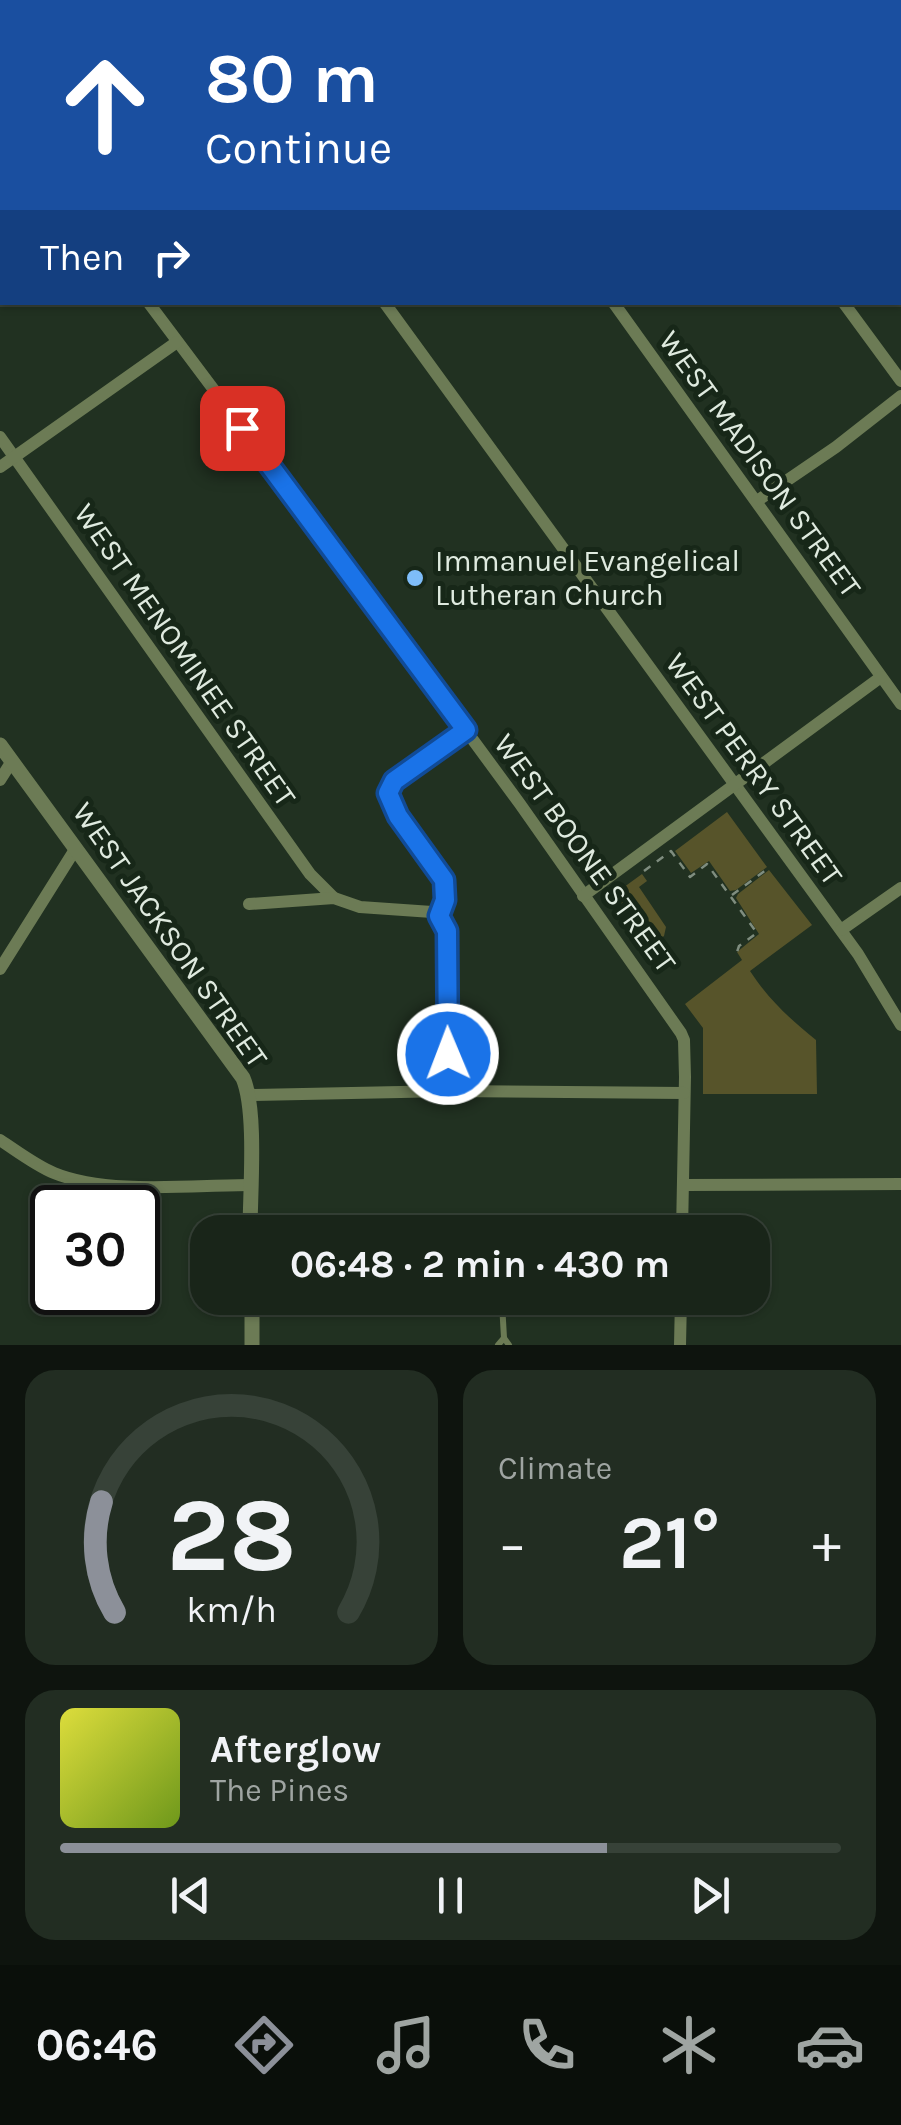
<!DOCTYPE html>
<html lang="en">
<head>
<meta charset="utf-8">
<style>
	body { margin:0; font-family:Karla,sans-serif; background:#222d22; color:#f1f3f6; height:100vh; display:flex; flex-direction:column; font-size:38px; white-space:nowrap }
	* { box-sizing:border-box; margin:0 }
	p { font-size:32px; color:#9fa5a2 }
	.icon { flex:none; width:55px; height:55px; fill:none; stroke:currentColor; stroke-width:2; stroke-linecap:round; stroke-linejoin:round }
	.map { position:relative; height:1345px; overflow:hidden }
	.details { display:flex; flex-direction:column; gap:25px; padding:25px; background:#0e140e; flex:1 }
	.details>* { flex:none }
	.banner { position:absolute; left:0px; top:0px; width:902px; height:305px; box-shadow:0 2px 8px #0004,0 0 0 2px #374238; background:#1a4fa0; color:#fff; overflow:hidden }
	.speed { position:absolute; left:30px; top:1185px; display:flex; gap:20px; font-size:50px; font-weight:700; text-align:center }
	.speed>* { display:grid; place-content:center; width:130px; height:130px; border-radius:50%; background:#192519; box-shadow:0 2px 8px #0004,0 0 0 2px #374238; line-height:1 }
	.speed .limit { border:5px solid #111; border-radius:15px; background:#fff; color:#111 }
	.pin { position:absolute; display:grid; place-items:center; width:85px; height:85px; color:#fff; margin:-42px; border-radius:20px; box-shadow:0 5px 15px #0006 }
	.me { position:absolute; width:110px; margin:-55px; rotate:359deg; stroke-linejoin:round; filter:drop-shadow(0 0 8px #0008) }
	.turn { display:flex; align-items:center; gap:35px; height:210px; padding:0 40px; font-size:45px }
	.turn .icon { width:130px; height:130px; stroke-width:2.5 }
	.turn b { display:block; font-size:70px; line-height:85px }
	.then { display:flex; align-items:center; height:95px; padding:0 40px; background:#0003; gap:20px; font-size:38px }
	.big { font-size:75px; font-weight:700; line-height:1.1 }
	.details .widget { flex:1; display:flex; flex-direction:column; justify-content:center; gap:15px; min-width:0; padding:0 35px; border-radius:30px; background:#222d22 }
	.details .dial { align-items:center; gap:0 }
	.dial svg { height:260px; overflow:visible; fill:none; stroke:#374238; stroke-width:7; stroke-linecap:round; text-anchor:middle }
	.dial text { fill:#f1f3f6; stroke:none }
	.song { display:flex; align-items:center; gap:30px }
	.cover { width:120px; height:120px; border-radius:15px; background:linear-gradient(135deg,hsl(60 70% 55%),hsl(80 70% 35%)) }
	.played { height:10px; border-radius:5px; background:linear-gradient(90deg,#8c9099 70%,#374238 70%) }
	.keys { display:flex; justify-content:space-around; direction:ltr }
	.heat { display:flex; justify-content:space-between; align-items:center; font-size:55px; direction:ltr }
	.details .tiles { flex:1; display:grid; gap:25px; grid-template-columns:1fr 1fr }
	.widget:last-child { grid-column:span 2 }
	.trip { position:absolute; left:190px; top:1215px; width:580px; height:100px; border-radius:30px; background:#192519; box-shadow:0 2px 8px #0004,0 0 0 2px #374238; font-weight:700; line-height:100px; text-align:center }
	.tabs { display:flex; height:160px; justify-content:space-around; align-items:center; background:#0a0f0a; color:#9fa5a2 }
	.tabs .icon { width:70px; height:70px }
	.tabs .selected { color:#8c9099 }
	.tabs b { font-size:45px; color:#f1f3f6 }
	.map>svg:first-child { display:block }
</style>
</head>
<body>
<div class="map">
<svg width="901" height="1345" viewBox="0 0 901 1345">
	<rect width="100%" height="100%" fill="#213121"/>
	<!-- green -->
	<g fill="#57542a">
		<path d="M 727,812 L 767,867 L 736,890 L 730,891 L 709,861 L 691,873 L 675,851 Z"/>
		<path d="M 769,870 L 812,925 L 750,971 C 769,1000 790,1019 816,1040 L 817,1094 L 703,1094 L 703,1028 L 685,1004 L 742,960 L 737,952 L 759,934 L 736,898 L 738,894 Z"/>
		<path d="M 642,874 L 647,881 L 639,887 L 666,927 L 664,936 L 646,949 L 609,898 Z"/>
	</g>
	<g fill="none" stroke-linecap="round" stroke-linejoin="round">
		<!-- path -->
		<g stroke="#7f8d7f" stroke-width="2.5" stroke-dasharray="8 8" stroke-linecap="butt">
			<path d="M 644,871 L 671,851 L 690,877 L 707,864 L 757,933 L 739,946 L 737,952"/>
			<path d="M 732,895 L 770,867"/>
		</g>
		<!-- service -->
		<g stroke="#6c7b55" stroke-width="6">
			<path d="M 439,915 L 445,900 L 444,881 L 397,816 L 388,793 L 394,781 L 466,730"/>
			<path d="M 502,1303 L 504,1338"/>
			<path d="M 498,1345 L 504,1338 L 509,1345"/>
		</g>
		<!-- minor -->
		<g stroke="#6c7b55" stroke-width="12">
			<path d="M 165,0 L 167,2"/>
			<path d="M 624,0 L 626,2"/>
			<path d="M 390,2 L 393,0"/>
			<path d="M 722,2 L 726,0"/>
			<path d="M 0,100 L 2,103"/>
			<path d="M 0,241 L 2,239"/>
			<path d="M 148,302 L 307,514 L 520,804 L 681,1033 L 684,1040 L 685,1077 L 682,1232"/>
			<path d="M 384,302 L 858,954 L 901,1025"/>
			<path d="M 613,302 L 901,704"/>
			<path d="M 843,302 L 901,381"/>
			<path d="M 0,437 L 310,874 L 334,898"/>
			<path d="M 0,467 L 177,342"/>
			<path d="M 757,501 L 836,447 L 901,396"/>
			<path d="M 0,780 L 12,761"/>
			<path d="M 583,896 L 881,677"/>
			<path d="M 249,904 L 334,898 L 360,907 L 432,912 L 439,916 L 447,931 L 449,1091"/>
			<path d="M 841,930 L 901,888"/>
			<path d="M 0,969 L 76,848"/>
			<path d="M 248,1095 L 449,1091 L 684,1093"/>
			<path d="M 0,1140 C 17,1151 35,1165 54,1173 C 107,1195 192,1185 250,1185"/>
			<path d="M 683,1185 L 901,1184"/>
			<path d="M 680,1345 L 681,1298"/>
		</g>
		<!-- tertiary -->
		<g stroke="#6c7b55" stroke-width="15">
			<path d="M 896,0 L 898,2"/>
			<path d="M 0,745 L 243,1078 C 257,1111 250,1193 250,1232"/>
			<path d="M 252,1298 L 252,1345"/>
		</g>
		<!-- secondary -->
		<g stroke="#90a869" stroke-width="18">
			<path d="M 21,2 L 24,0"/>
			<path d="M 0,17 L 2,15"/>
		</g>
	</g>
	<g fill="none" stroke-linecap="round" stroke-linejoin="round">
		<defs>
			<path id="route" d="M 242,428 L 466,730 L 394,781 L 388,793 L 398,816 L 444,880 L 445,900 L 439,916 L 447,931 L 448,1054"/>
		</defs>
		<!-- route casing -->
		<use href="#route" stroke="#114b97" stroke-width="25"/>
		<!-- route -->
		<use href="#route" stroke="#1a73e8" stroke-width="18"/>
	</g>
	<!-- markers -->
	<circle fill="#7ebdf9" stroke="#172718" stroke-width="4" cx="415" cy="578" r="10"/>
	<g text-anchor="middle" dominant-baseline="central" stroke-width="10" stroke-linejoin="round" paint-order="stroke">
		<!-- street labels -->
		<g font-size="30" fill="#dfeadf" stroke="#172718">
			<text transform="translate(760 464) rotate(54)">WEST MADISON STREET</text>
			<text transform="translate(185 655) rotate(55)">WEST MENOMINEE STREET</text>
			<text transform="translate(754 769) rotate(54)">WEST PERRY STREET</text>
			<text transform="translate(585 853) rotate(54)">WEST BOONE STREET</text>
			<text transform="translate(170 935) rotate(55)">WEST JACKSON STREET</text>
		</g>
		<!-- poi labels -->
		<g font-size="30" fill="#dfeadf" stroke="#172718" text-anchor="start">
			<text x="435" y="561">Immanuel Evangelical<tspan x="435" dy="34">Lutheran Church</tspan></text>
		</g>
	</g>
</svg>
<div class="speed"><div class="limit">30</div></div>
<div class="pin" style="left:242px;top:428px;background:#d93025"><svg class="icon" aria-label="arrive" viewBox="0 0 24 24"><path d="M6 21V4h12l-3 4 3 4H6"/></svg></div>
<svg class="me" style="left:448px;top:1054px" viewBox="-20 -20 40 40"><circle r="17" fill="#1a73e8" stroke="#fff" stroke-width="3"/><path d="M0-11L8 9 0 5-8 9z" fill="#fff"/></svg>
<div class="trip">06:48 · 2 min · 430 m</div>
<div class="banner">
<div class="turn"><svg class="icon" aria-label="ahead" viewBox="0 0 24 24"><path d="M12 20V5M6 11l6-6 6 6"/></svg><div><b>80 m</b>Continue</div></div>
<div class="then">Then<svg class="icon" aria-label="right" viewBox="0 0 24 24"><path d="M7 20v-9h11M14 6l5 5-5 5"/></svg></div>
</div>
</div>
<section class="details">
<div class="tiles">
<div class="widget dial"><svg viewBox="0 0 100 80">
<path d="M14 69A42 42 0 1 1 86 69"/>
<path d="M14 69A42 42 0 0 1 10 35" stroke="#8c9099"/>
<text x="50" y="56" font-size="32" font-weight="700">28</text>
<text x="50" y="72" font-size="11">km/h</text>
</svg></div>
<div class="widget"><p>Climate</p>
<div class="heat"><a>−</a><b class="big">21°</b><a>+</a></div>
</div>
<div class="widget">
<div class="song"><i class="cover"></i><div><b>Afterglow</b><p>The Pines</p></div></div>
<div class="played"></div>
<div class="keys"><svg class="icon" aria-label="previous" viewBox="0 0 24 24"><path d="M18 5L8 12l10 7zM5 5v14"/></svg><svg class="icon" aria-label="pause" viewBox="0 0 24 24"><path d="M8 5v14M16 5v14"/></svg><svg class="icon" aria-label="next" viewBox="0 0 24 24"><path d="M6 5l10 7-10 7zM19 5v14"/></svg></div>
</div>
</div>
</section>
<nav class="tabs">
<b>06:46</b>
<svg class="icon selected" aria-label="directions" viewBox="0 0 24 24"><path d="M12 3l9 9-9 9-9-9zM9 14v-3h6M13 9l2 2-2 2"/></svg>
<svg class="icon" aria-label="music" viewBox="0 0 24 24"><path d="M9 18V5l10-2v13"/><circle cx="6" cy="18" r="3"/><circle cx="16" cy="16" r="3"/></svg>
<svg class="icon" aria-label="phone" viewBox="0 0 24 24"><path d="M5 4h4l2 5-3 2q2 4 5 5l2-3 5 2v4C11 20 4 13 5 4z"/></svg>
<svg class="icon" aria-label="climate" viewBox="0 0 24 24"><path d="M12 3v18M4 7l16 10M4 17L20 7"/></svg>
<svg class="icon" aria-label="car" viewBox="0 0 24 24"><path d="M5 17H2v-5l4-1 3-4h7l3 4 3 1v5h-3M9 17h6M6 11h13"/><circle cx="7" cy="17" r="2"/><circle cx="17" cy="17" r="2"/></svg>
</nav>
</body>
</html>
